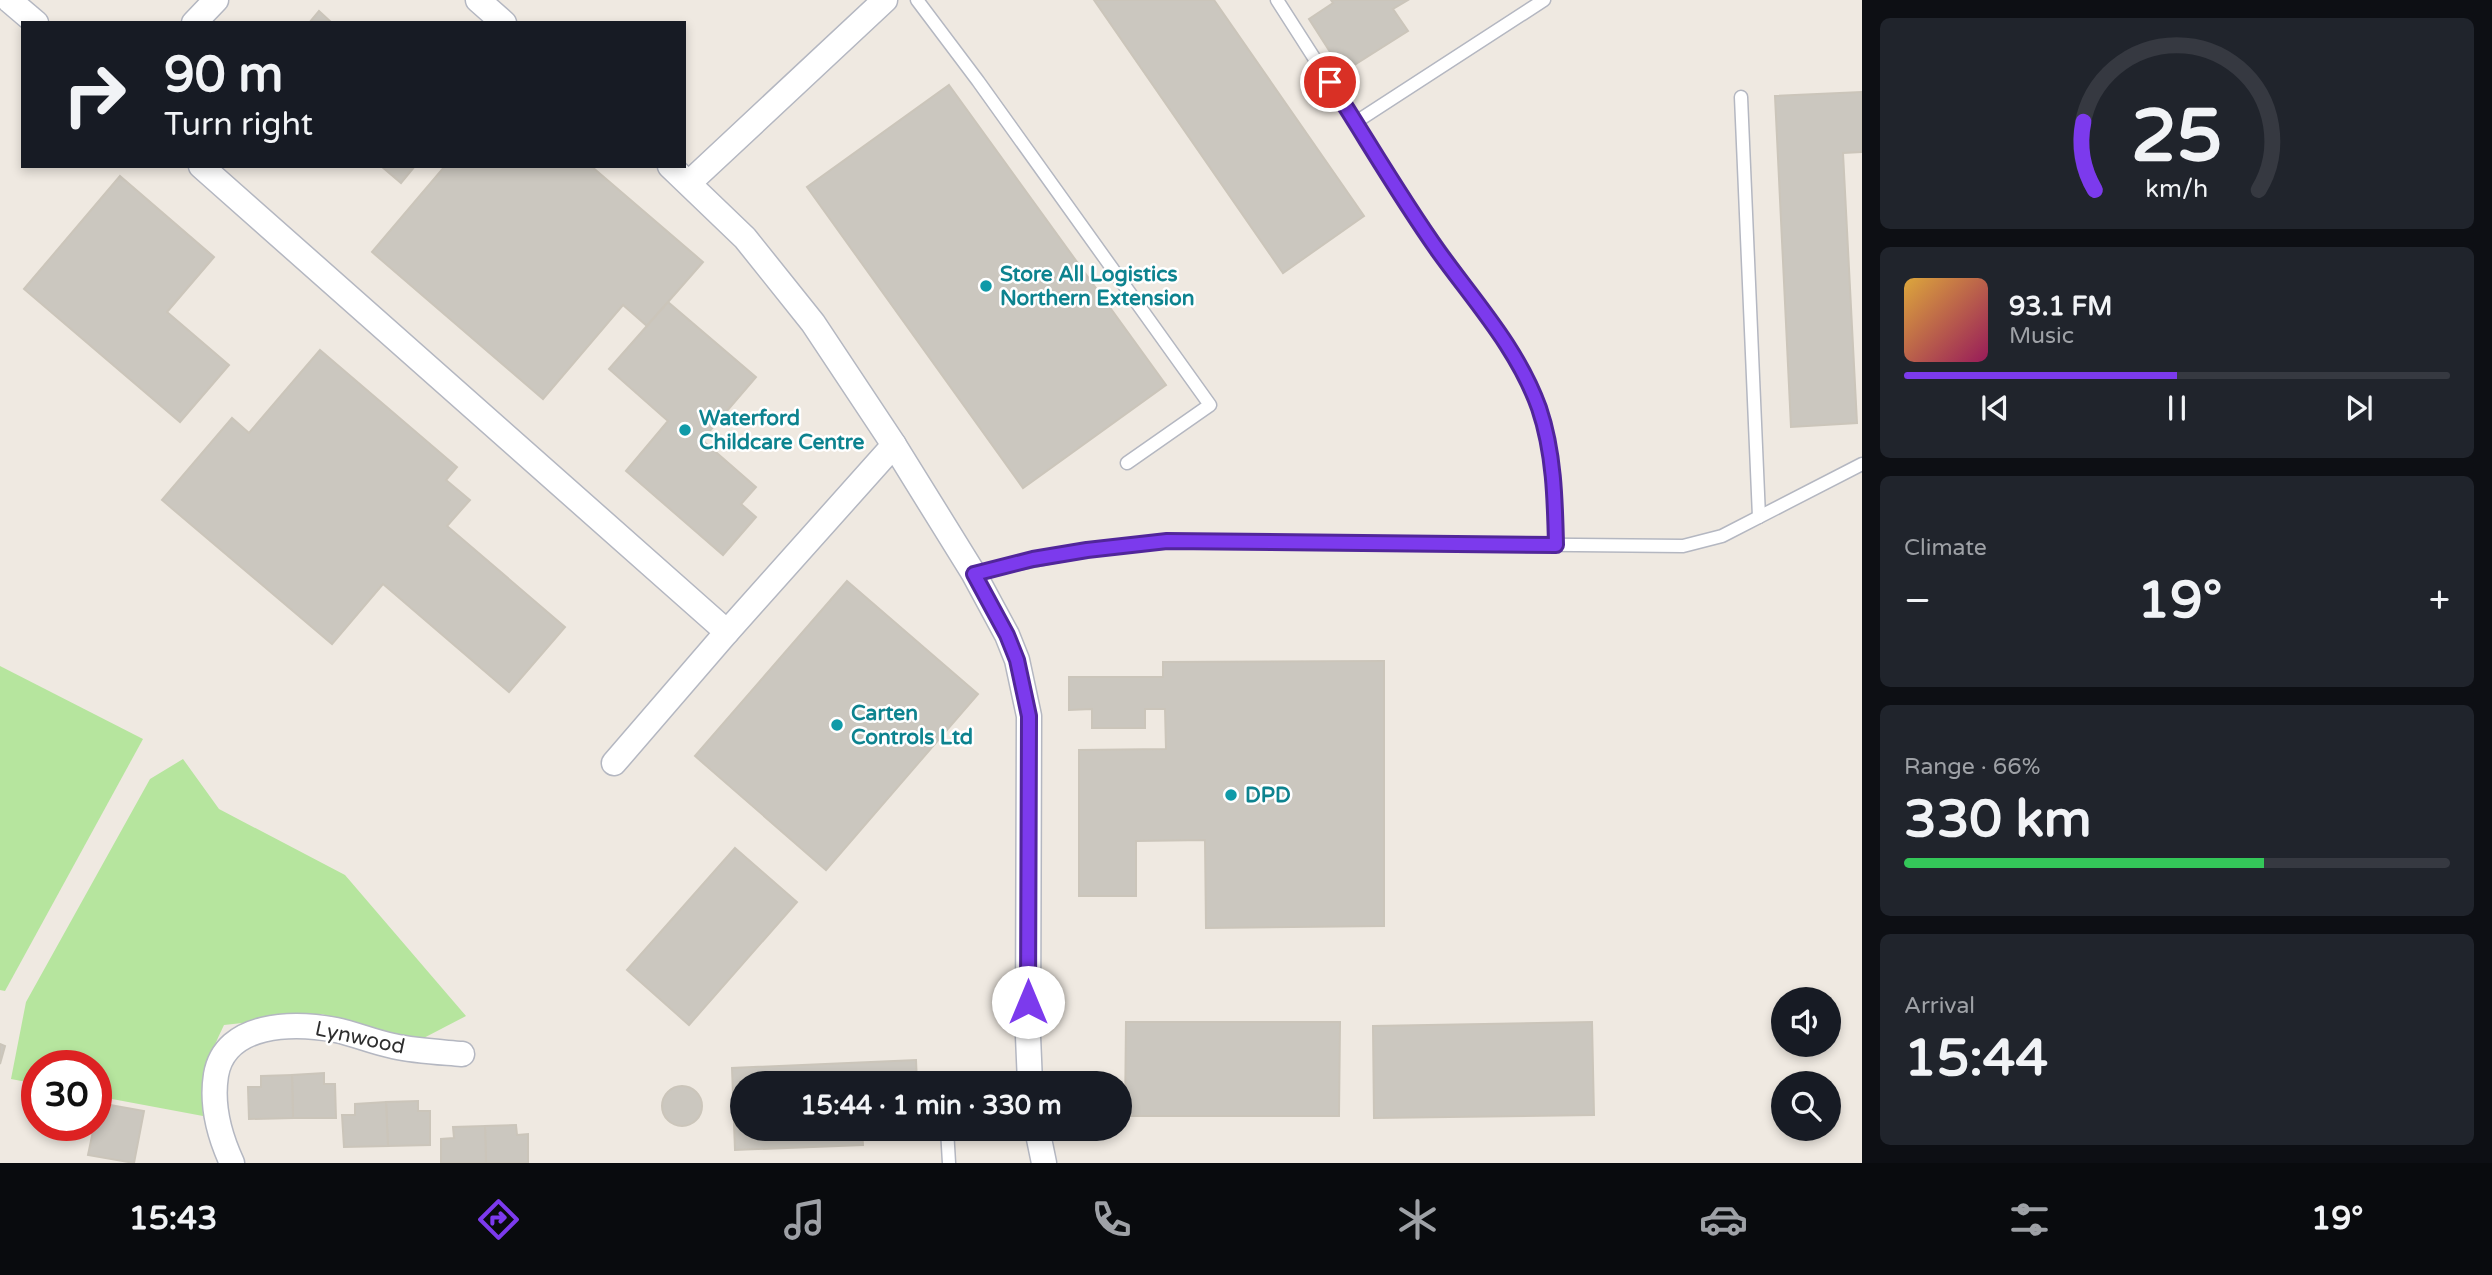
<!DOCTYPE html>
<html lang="en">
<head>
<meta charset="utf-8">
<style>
	body { margin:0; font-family:"Varela Round",sans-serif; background:#20242c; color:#f1f3f6; height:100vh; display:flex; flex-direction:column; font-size:26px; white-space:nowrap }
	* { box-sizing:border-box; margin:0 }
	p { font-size:23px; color:#9ea1a6 }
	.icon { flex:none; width:38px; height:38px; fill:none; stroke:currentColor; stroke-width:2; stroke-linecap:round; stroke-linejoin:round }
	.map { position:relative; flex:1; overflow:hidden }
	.details { display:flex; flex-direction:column; gap:18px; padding:18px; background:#0d0f14; width:630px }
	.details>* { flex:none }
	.hud { position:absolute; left:21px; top:21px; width:665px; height:147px; border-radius:0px; box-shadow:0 4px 10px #0003; background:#171b24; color:#f1f3f6; overflow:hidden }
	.buttons { position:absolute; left:1771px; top:987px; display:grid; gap:14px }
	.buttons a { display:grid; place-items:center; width:70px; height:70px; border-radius:50%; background:#171b24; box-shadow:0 4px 10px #0003; font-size:35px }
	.speed { position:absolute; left:21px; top:1050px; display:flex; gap:14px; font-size:35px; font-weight:700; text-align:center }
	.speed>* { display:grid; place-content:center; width:91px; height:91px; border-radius:50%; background:#171b24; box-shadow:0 4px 10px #0003; line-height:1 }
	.speed .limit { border:10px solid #d22; background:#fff; color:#111 }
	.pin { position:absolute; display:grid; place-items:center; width:60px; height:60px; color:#fff; margin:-30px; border:4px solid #fff; border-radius:50%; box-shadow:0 2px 7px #0007 }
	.me { position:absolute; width:77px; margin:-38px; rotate:0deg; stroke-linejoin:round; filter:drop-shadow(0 0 5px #0008) }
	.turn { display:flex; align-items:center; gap:24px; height:147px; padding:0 28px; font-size:32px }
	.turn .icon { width:91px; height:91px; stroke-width:2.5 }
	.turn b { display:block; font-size:49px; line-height:60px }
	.big { font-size:52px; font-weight:800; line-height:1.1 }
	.details .card { flex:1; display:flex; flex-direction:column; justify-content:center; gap:10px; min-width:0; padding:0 24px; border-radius:10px; background:#20242c }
	.details .dial { align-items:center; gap:0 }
	.dial svg { height:182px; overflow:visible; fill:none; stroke:#363941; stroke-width:7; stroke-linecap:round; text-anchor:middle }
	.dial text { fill:#f1f3f6; stroke:none }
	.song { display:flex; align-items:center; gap:21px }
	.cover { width:84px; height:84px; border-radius:10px; background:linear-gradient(135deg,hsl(40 70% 55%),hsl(330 70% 35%)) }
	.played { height:7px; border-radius:4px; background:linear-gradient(90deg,#7c3aed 50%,#363941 50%) }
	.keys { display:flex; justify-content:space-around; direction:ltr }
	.heat { display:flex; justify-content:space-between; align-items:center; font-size:38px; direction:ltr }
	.charge { height:10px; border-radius:5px; background:linear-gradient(90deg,#34c759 66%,#363941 0) }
	.trip { position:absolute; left:730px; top:1071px; width:402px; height:70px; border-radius:35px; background:#171b24; box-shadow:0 4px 10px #0003; font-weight:800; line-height:70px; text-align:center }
	.dock { display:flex; height:112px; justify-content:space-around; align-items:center; background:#090b0e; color:#9ea1a6 }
	.dock .icon { width:49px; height:49px }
	.dock .active { color:#7c3aed }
	.dock b { font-size:32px; color:#f1f3f6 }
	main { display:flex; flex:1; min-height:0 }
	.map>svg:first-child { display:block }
</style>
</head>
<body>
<main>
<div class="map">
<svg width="1862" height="1163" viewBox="0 0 1862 1163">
	<rect width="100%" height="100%" fill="#efe9e1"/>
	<!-- green -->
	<g fill="#b6e59e">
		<path d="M 0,666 L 143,739 L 5,991 L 0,990 Z"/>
		<path d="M 183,759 L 219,809 L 345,875 L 466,1016 L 416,1042 L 322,1014 L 224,1025 C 207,1061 201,1075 203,1116 L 96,1096 L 96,1066 L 37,1066 L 37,1084 L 11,1079 L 26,1002 L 150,779 Z"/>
	</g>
	<!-- building -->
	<g fill="#cbc7bf" stroke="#cbc5ba" stroke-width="2">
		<path d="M 1094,0 L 1214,0 L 1364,216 L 1283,273 Z"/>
		<path d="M 1331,0 L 1408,0 L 1393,9 L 1408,31 L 1343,72 L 1309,19 L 1333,3 Z"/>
		<path d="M 319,11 L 332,23 L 309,23 Z"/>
		<path d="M 949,85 L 1166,385 L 1023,488 L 807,187 Z"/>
		<path d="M 1862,92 L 1862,152 L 1843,153 L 1857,423 L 1791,427 L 1775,96 Z"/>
		<path d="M 381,166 L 415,166 L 401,183 Z"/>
		<path d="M 445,166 L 591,166 L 703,262 L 647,326 L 623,305 L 543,399 L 372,252 Z"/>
		<path d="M 120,176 L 214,257 L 167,312 L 229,365 L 180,422 L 24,289 Z"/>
		<path d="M 668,302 L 756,377 L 702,440 L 756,487 L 741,504 L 756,517 L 723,555 L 626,471 L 668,421 L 609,369 Z"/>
		<path d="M 320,350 L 457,467 L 446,480 L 470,500 L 447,526 L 565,627 L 509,692 L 383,584 L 332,644 L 162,500 L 232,418 L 249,433 Z"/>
		<path d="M 847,581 L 978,694 L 826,870 L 695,756 Z"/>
		<path d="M 1384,661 L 1384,926 L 1206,928 L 1205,840 L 1136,841 L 1136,896 L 1079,896 L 1079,750 L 1166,749 L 1165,709 L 1145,709 L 1145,728 L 1092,728 L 1092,709 L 1069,710 L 1069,677 L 1163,677 L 1163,662 Z"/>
		<path d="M 735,848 L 797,902 L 689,1025 L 627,970 Z"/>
		<path d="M 1126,1022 L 1340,1022 L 1339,1116 L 1125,1116 Z"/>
		<path d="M 1592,1022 L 1594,1115 L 1374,1118 L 1373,1026 Z"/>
		<path d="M 0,1044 L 5,1046 L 0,1064 Z"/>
		<path d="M 916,1060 L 917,1083 L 742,1083 L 742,1129 L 862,1129 L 863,1145 L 735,1150 L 732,1068 Z"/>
		<path d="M 324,1073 L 324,1084 L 335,1084 L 336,1118 L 293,1118 L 292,1075 Z"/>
		<path d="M 292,1075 L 293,1118 L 249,1119 L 248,1087 L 261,1087 L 261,1076 Z"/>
		<circle cx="682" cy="1106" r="20"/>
		<path d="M 418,1101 L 418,1111 L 430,1111 L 430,1145 L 388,1146 L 386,1102 Z"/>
		<path d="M 386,1102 L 388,1146 L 344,1147 L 342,1115 L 355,1115 L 355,1104 Z"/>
		<path d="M 99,1103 L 144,1111 L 134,1163 L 88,1155 Z"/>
		<path d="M 516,1125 L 517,1135 L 528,1134 L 528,1163 L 486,1163 L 485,1126 Z"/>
		<path d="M 485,1126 L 486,1163 L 441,1163 L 441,1139 L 454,1138 L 453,1127 Z"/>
	</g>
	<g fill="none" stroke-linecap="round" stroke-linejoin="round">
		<defs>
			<g id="service">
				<path d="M 917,0 L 978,81 L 1210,405 L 1127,463"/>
				<path d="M 1277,0 L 1416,217 L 1495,327 L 1529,382 L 1540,411 L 1548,446 L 1554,483 L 1557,545"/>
				<path d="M 1741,97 L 1759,517"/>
				<path d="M 1356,122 L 1544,0"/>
				<path d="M 974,574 C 1038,558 1101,547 1167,541 L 1683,546 L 1722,536 L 1862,464"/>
				<path d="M 947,1129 L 949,1163"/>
			</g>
			<g id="minor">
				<path d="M 9,0 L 36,23"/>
				<path d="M 478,0 L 504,23"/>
				<path d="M 194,23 L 216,0"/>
				<path d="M 201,166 L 727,632 L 894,445"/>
				<path d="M 670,166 L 745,238 L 813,323 L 894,445 L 974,574 L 1007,635 L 1017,660 L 1029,716 L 1028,1036 L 1030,1083"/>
				<path d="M 689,183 L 885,0"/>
				<path d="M 614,763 L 727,632"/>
				<path d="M 1037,1129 L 1044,1163"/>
				<path d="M 232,1163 C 219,1135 211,1106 216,1075 C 225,1022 294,1022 336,1030 C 355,1034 373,1042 393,1046 C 415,1051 439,1052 462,1054"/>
			</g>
		</defs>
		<!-- service casing -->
		<use href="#service" stroke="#b4b7c1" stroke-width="15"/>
		<!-- minor casing -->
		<use href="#minor" stroke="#b4b7c1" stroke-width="27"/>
		<!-- service -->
		<use href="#service" stroke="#fff" stroke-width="12"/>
		<!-- minor -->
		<use href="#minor" stroke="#fff" stroke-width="24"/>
	</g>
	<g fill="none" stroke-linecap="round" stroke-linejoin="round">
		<defs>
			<path id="route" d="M 1028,1002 L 1029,716 L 1017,660 L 1007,635 L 974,574 L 1033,559 L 1087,550 L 1167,541 L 1556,545 C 1555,500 1554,452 1539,408 C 1518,349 1475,302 1439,252 C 1400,197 1366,138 1330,82"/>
		</defs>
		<!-- route casing -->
		<use href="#route" stroke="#51269a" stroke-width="18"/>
		<!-- route -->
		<use href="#route" stroke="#7c3aed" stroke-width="12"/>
	</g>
	<!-- markers -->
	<g fill="#0f9aa8" stroke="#fff" stroke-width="2.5">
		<circle cx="986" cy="286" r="7"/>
		<circle cx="685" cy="430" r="7"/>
		<circle cx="837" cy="725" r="7"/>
		<circle cx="1231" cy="795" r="7"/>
	</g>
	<g text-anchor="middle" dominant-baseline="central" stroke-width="5" stroke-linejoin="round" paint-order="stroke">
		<!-- culture labels -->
		<g font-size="21" font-weight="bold" fill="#0d838f" stroke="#fff" text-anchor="start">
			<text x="1000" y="274">Store All Logistics<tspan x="1000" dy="24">Northern Extension</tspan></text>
			<text x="699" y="418">Waterford<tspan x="699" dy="24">Childcare Centre</tspan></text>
			<text x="851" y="713">Carten<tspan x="851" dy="24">Controls Ltd</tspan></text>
			<text x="1245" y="795">DPD</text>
		</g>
		<!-- street labels -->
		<g font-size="21" fill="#2e2e2e" stroke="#fff">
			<text transform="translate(360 1038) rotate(12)">Lynwood</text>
		</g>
	</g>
</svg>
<div class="buttons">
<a><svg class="icon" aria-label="sound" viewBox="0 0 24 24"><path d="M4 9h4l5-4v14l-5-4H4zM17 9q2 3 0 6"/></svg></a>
<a><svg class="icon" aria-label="search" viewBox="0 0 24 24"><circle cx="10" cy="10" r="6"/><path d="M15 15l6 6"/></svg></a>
</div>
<div class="speed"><div class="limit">30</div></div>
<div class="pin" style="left:1330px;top:82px;background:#d93025"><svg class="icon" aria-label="arrive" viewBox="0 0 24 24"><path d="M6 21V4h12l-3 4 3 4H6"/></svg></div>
<svg class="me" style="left:1028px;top:1002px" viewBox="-20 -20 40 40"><circle r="19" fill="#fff"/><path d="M0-13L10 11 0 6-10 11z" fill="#7c3aed"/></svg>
<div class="trip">15:44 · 1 min · 330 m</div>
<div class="hud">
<div class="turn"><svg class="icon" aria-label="right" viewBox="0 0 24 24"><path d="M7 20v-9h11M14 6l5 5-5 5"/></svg><div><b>90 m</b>Turn right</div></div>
</div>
</div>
<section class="details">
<div class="card dial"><svg viewBox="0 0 100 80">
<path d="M14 69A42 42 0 1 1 86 69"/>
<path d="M14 69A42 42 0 0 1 9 39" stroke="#7c3aed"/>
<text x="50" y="56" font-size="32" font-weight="700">25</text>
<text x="50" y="72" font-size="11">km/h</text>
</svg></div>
<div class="card">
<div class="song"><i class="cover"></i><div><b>93.1 FM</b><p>Music</p></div></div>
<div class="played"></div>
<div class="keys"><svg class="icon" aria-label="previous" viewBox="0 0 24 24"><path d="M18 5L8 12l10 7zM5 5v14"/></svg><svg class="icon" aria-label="pause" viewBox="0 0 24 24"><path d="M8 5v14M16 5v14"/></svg><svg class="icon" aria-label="next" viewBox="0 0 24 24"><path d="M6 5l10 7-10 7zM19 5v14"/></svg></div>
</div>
<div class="card"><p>Climate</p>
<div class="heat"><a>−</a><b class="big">19°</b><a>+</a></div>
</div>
<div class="card"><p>Range · 66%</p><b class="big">330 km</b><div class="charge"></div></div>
<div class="card"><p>Arrival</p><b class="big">15:44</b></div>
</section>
</main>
<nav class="dock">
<b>15:43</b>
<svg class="icon active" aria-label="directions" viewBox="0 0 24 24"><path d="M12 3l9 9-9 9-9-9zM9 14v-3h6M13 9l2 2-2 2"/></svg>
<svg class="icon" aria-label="music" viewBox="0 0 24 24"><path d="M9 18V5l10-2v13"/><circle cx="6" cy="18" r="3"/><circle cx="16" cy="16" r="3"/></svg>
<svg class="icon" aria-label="phone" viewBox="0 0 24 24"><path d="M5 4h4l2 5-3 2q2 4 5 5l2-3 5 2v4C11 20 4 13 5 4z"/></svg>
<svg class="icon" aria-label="climate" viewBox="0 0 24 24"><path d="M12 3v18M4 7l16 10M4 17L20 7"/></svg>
<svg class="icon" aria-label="car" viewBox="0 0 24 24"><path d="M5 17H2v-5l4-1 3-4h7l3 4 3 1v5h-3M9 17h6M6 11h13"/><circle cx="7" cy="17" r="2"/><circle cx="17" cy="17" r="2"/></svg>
<svg class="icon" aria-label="filters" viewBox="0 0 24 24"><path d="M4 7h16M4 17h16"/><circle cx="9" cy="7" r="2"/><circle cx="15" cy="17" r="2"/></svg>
<b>19°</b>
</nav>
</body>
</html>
